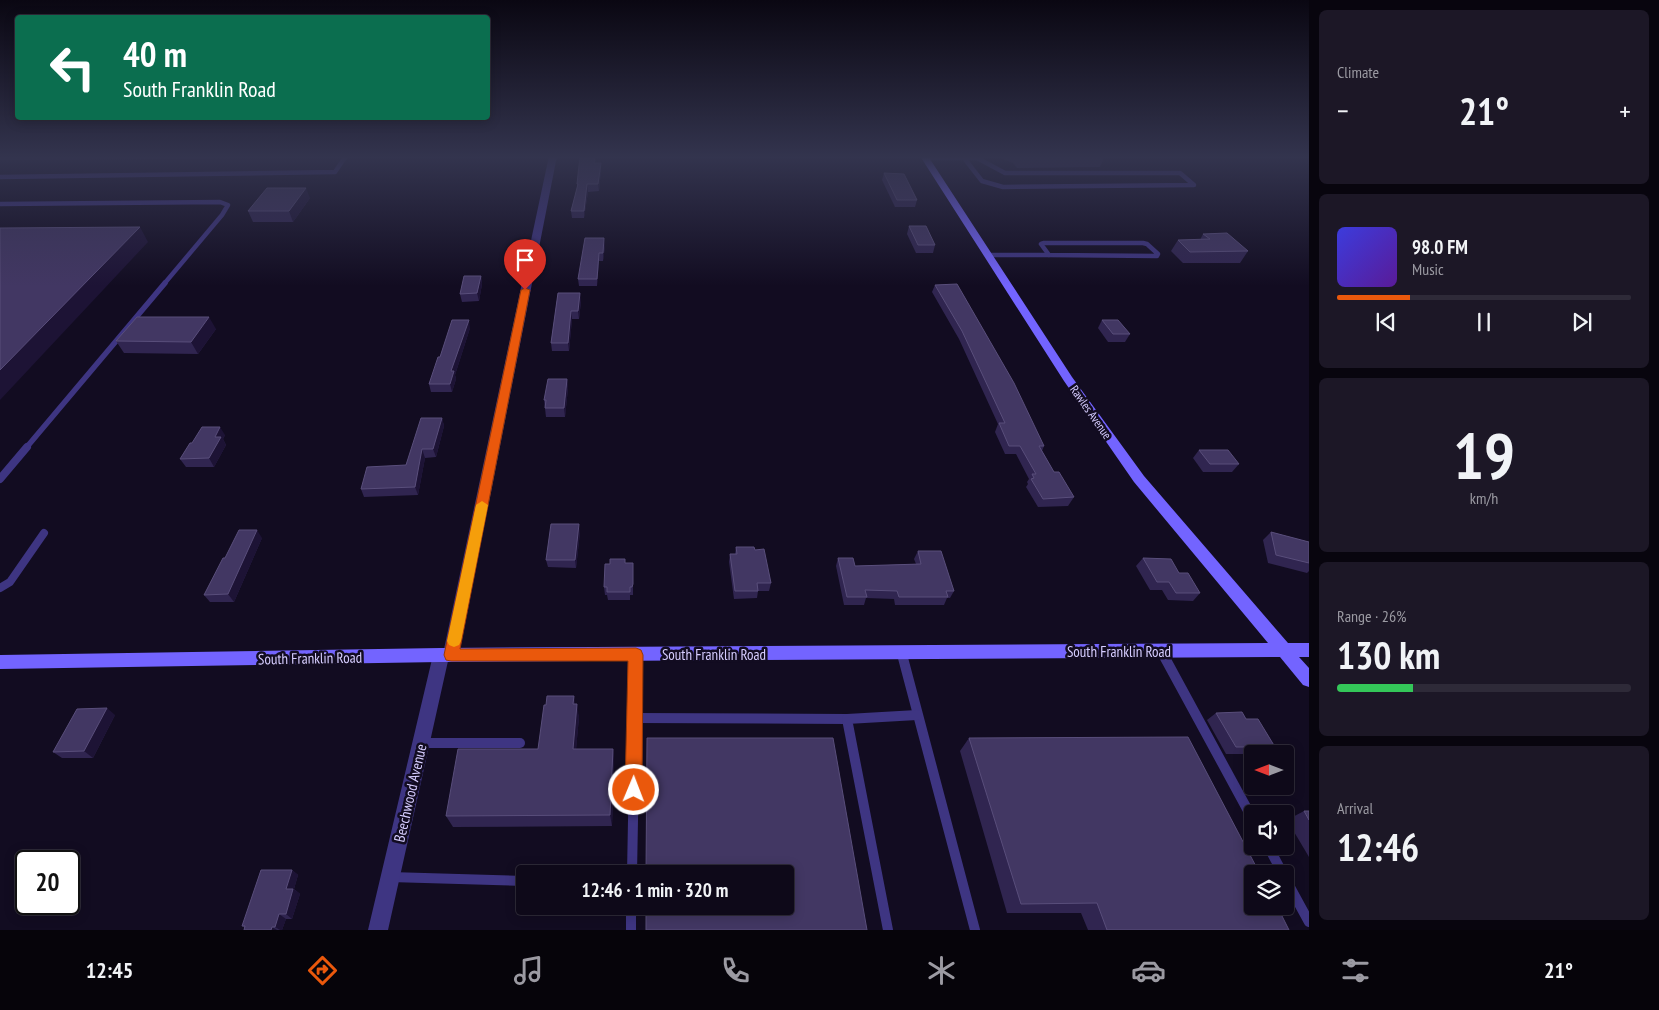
<!DOCTYPE html>
<html lang="en">
<head>
<meta charset="utf-8">
<style>
	body { margin:0; font-family:"PT Sans Narrow",sans-serif; background:#1c1726; color:#f1f3f6; height:100vh; display:flex; flex-direction:column; font-size:19px; white-space:nowrap }
	* { box-sizing:border-box; margin:0 }
	p { font-size:16px; color:#9b9aa2 }
	.icon { flex:none; width:28px; height:28px; fill:none; stroke:currentColor; stroke-width:2; stroke-linecap:round; stroke-linejoin:round }
	.map { position:relative; flex:1; overflow:hidden }
	.panel { display:flex; flex-direction:column; gap:10px; padding:10px; background:#08050e; width:350px }
	.panel>* { flex:none }
	.hud { position:absolute; left:15px; top:15px; width:475px; height:105px; border-radius:5px; box-shadow:0 2px 12px #0003,0 0 0 1px #2e2a38; background:#0b6e4f; color:#fff; overflow:hidden }
	.needle { width:32px; rotate:270deg }
	.controls { position:absolute; left:1244px; top:745px; display:grid; gap:10px }
	.controls a { display:grid; place-items:center; width:50px; height:50px; border-radius:5px; background:#0e0919; box-shadow:0 2px 12px #0003,0 0 0 1px #2e2a38; font-size:25px }
	.speed { position:absolute; left:15px; top:850px; display:flex; gap:10px; font-size:25px; font-weight:700; text-align:center }
	.speed>* { display:grid; place-content:center; width:65px; height:65px; border-radius:50%; background:#0e0919; box-shadow:0 2px 12px #0003,0 0 0 1px #2e2a38; line-height:1 }
	.speed .limit { border:2px solid #111; border-radius:8px; background:#fff; color:#111 }
	.pin { position:absolute; display:grid; place-items:center; width:42px; height:42px; color:#fff; margin:-51px -21px; border-radius:50% 50% 50% 0; rotate:-45deg; box-shadow:0 0 5px #0007 }
	.pin .icon { rotate:45deg }
	.me { position:absolute; width:55px; margin:-28px; rotate:1deg; stroke-linejoin:round; filter:drop-shadow(0 0 4px #0008) }
	.turn { display:flex; align-items:center; gap:18px; height:105px; padding:0 25px; font-size:22px }
	.turn .icon { width:65px; height:65px; stroke-width:2.5 }
	.turn b { display:block; font-size:35px; line-height:42px }
	.big { font-size:38px; font-weight:700; line-height:1.1 }
	.panel .widget { flex:1; display:flex; flex-direction:column; justify-content:center; gap:8px; min-width:0; padding:0 18px; border-radius:8px; background:#1c1726 }
	.panel .dial { align-items:center; gap:0 }
	.dial b { font-size:65px; line-height:1 }
	.song { display:flex; align-items:center; gap:15px }
	.cover { width:60px; height:60px; border-radius:8px; background:linear-gradient(135deg,hsl(240 70% 55%),hsl(270 70% 35%)) }
	.played { height:5px; border-radius:2px; background:linear-gradient(90deg,#ea580c 25%,#2e2a38 25%) }
	.keys { display:flex; justify-content:space-around; direction:ltr }
	.heat { display:flex; justify-content:space-between; align-items:center; font-size:28px; direction:ltr }
	.charge { height:8px; border-radius:4px; background:linear-gradient(90deg,#34c759 26%,#2e2a38 0) }
	.trip { position:absolute; left:516px; top:865px; width:278px; height:50px; border-radius:5px; background:#0e0919; box-shadow:0 2px 12px #0003,0 0 0 1px #2e2a38; font-weight:700; line-height:50px; text-align:center }
	.tabs { display:flex; height:80px; justify-content:space-around; align-items:center; background:#06040a; color:#9b9aa2 }
	.tabs .icon { width:35px; height:35px }
	.tabs .selected { color:#ea580c }
	.tabs b { font-size:22px; color:#f1f3f6 }
	main { display:flex; flex:1; min-height:0 }
	.map>svg:first-child { display:block }
</style>
</head>
<body>
<main>
<div class="map">
<svg width="1309" height="930" viewBox="0 0 1309 930">
	<rect width="100%" height="100%" fill="#120c21"/>
	<g fill="none" stroke-linecap="round" stroke-linejoin="round">
		<!-- lane-far3 -->
		<g stroke="#3e3582" stroke-width="4.5">
			<path d="M 925,158 L 977,158 L 976,156"/>
			<path d="M 964,158 L 982,181 L 1003,187 L 1194,185 L 1180,173 L 1005,173 L 977,158"/>
			<path d="M 0,177 L 335,172 L 346,156"/>
			<path d="M 0,204 L 220,202 L 228,205 L 222,215 L 164,284"/>
			<path d="M 1044,243 L 1143,243 L 1147,244 L 1158,254 L 1157,256 L 1049,255 L 1041,244 Z"/>
			<path d="M 987,255 L 1049,255"/>
		</g>
		<!-- lane-far2 -->
		<path stroke="#3e3582" stroke-width="5.5" d="M 26,448 L 165,283"/>
		<!-- lane-far1 -->
		<g stroke="#3e3582" stroke-width="8">
			<path d="M 0,479 L 27,447"/>
			<path d="M 0,588 L 10,582 L 44,533"/>
			<path d="M 1161,651 L 1165,659"/>
			<path d="M 902,653 L 903,659"/>
			<path d="M 636,659 L 636,655"/>
		</g>
		<!-- lane -->
		<g stroke="#3e3582" stroke-width="10">
			<path d="M 903,658 L 975,930"/>
			<path d="M 1165,658 L 1252,818"/>
			<path d="M 635,718 L 847,719"/>
			<path d="M 421,743 L 520,743"/>
			<path d="M 1268,846 L 1283,874"/>
			<path d="M 632,874 L 636,658"/>
			<path d="M 390,877 L 525,881"/>
			<path d="M 1285,878 L 1309,922"/>
			<path d="M 631,906 L 631,930"/>
			<path d="M 888,930 L 847,719 L 917,715"/>
		</g>
		<!-- street -->
		<path fill="#3e3582" fill-rule="evenodd" d="M 549,156 L 557,156 L 459,655 L 457,660 L 451,662 L 448,661 L 388,930 L 368,930 L 433,655 L 435,650 L 441,648 L 444,649 Z"/>
		<!-- secondary -->
		<path fill="#7364ff" fill-rule="evenodd" d="M 920,156 L 928,156 L 1072,377 L 1144,476 L 1288,643 L 1309,643 L 1309,657 L 1299,657 L 1309,668 L 1309,687 L 1303,685 L 1280,657 L 441,662 L 0,669 L 0,655 L 441,648 L 1268,643 L 1134,482 L 1064,381 Z"/>
	</g>
	<!-- wall -->
	<g fill="#302550">
		<path d="M 0,156 L 319,156 L 318,158 L 0,160 Z"/>
		<path d="M 579,156 L 596,156 L 595,163 L 601,163 L 601,170 L 599,191 L 588,192 L 584,218 L 572,218 L 571,211 L 577,189 L 577,184 L 580,158 Z"/>
		<path d="M 1000,156 L 1105,156 L 1100,167 L 1017,168 L 1013,163 L 1000,158 Z"/>
		<path d="M 884,173 L 917,200 L 915,207 L 895,207 L 882,180 Z"/>
		<path d="M 310,198 L 293,222 L 253,222 L 248,211 Z"/>
		<path d="M 909,226 L 935,245 L 933,253 L 916,253 L 907,234 Z"/>
		<path d="M 1203,234 L 1248,251 L 1240,263 L 1183,263 L 1171,251 L 1178,240 L 1200,240 Z"/>
		<path d="M 605,246 L 603,261 L 599,261 L 597,286 L 579,286 L 578,279 Z"/>
		<path d="M 481,276 L 482,284 L 479,301 L 462,302 L 460,294 Z"/>
		<path d="M 935,285 L 1044,446 L 1042,451 L 1054,472 L 1074,497 L 1068,506 L 1038,507 L 1026,487 L 1028,484 L 1027,482 L 1029,479 L 1016,454 L 1005,454 L 995,432 L 998,424 L 959,339 L 932,292 Z"/>
		<path d="M 558,293 L 581,301 L 579,319 L 572,319 L 569,351 L 552,351 L 551,343 Z"/>
		<path d="M 1102,320 L 1130,334 L 1125,342 L 1108,342 L 1098,328 Z"/>
		<path d="M 470,328 L 455,375 L 456,379 L 452,392 L 431,392 L 429,384 L 440,357 Z"/>
		<path d="M 216,329 L 198,354 L 124,353 L 116,341 Z"/>
		<path d="M 567,379 L 568,388 L 565,417 L 546,417 L 544,400 Z"/>
		<path d="M 442,418 L 444,426 L 436,457 L 425,458 L 418,495 L 364,497 L 361,489 L 406,465 Z"/>
		<path d="M 225,435 L 223,439 L 226,445 L 214,467 L 186,467 L 180,459 L 192,443 Z"/>
		<path d="M 1199,450 L 1239,464 L 1232,472 L 1203,472 L 1193,458 Z"/>
		<path d="M 580,532 L 576,568 L 548,567 L 546,560 Z"/>
		<path d="M 1271,532 L 1309,542 L 1309,571 L 1307,573 L 1268,563 L 1263,540 Z"/>
		<path d="M 262,538 L 234,602 L 210,602 L 204,595 L 225,558 Z"/>
		<path d="M 736,547 L 755,550 L 771,583 L 769,591 L 758,591 L 757,598 L 734,599 L 729,562 L 730,554 L 735,554 Z"/>
		<path d="M 918,551 L 954,591 L 950,598 L 947,598 L 944,605 L 895,605 L 894,599 L 866,598 L 864,605 L 844,605 L 836,566 L 838,558 L 855,566 L 916,564 L 914,559 Z"/>
		<path d="M 1143,558 L 1179,573 L 1200,593 L 1193,601 L 1168,600 L 1162,590 L 1150,590 L 1136,566 Z"/>
		<path d="M 625,563 L 633,563 L 633,595 L 630,595 L 630,600 L 608,600 L 607,595 L 605,595 L 604,587 Z"/>
		<path d="M 575,704 L 579,717 L 576,749 L 613,749 L 614,761 L 612,826 L 453,827 L 446,816 L 538,749 Z"/>
		<path d="M 1216,713 L 1275,747 L 1265,754 L 1226,754 L 1207,720 Z"/>
		<path d="M 115,715 L 93,758 L 62,758 L 53,752 Z"/>
		<path d="M 969,738 L 1289,930 L 1088,930 L 1081,913 L 1007,913 L 960,751 Z"/>
		<path d="M 1304,811 L 1309,811 L 1309,857 L 1287,820 Z"/>
		<path d="M 292,870 L 298,875 L 294,889 L 300,894 L 292,919 L 286,919 L 282,930 L 244,930 L 245,928 L 242,926 Z"/>
	</g>
	<!-- shaded-wall -->
	<g fill="#1d1335">
		<path d="M 601,163 L 601,170 L 599,191 L 598,184 Z"/>
		<path d="M 587,184 L 588,192 L 584,218 L 584,211 Z"/>
		<path d="M 306,188 L 310,198 L 293,222 L 289,211 Z"/>
		<path d="M 140,227 L 148,242 L 0,400 L 0,370 Z"/>
		<path d="M 604,238 L 605,246 L 603,261 L 603,253 Z"/>
		<path d="M 599,253 L 599,261 L 597,286 L 597,279 Z"/>
		<path d="M 481,276 L 482,284 L 479,301 L 477,293 Z"/>
		<path d="M 580,293 L 581,301 L 579,319 L 578,311 Z"/>
		<path d="M 571,311 L 572,319 L 569,351 L 568,343 Z"/>
		<path d="M 209,317 L 216,329 L 198,354 L 191,342 Z"/>
		<path d="M 469,320 L 470,328 L 455,375 L 456,379 L 452,392 L 450,384 L 451,371 Z"/>
		<path d="M 567,379 L 568,388 L 565,417 L 564,408 Z"/>
		<path d="M 442,418 L 444,426 L 436,457 L 433,449 Z"/>
		<path d="M 220,427 L 225,435 L 223,439 L 226,445 L 214,467 L 209,458 L 215,437 Z"/>
		<path d="M 422,449 L 425,458 L 418,495 L 415,487 Z"/>
		<path d="M 579,524 L 580,532 L 576,568 L 575,560 Z"/>
		<path d="M 257,530 L 262,538 L 234,602 L 228,594 Z"/>
		<path d="M 574,696 L 576,709 L 577,704 L 579,717 L 575,761 L 573,749 L 573,704 Z"/>
		<path d="M 107,708 L 115,715 L 93,758 L 84,751 Z"/>
		<path d="M 613,749 L 614,761 L 612,826 L 610,815 Z"/>
		<path d="M 292,870 L 298,875 L 294,889 L 300,894 L 292,919 L 286,914 L 286,889 Z"/>
		<path d="M 279,914 L 286,919 L 282,930 L 280,930 L 275,927 Z"/>
		<path d="M 272,927 L 277,930 L 271,930 Z"/>
	</g>
	<!-- building -->
	<g fill="#423763" stroke="#594e7b">
		<path d="M 580,156 L 595,156 L 594,163 L 601,163 L 598,184 L 587,184 L 584,211 L 571,211 L 578,184 L 577,184 Z"/>
		<path d="M 884,173 L 904,174 L 917,200 L 897,200 Z"/>
		<path d="M 267,188 L 306,188 L 289,211 L 248,211 Z"/>
		<path d="M 909,226 L 926,226 L 935,245 L 918,245 Z"/>
		<path d="M 140,227 L 0,370 L 0,228 Z"/>
		<path d="M 1227,233 L 1248,251 L 1190,252 L 1178,240 L 1210,239 L 1203,234 Z"/>
		<path d="M 585,238 L 604,238 L 603,253 L 599,253 L 597,279 L 578,279 Z"/>
		<path d="M 464,276 L 481,276 L 477,293 L 460,294 Z"/>
		<path d="M 957,284 L 1014,383 L 1044,446 L 1039,446 L 1054,472 L 1059,472 L 1074,497 L 1043,499 L 1031,479 L 1034,478 L 1032,474 L 1036,474 L 1020,446 L 1009,446 L 999,423 L 1005,423 L 962,331 L 935,285 Z"/>
		<path d="M 558,293 L 580,293 L 578,311 L 571,311 L 568,343 L 551,343 Z"/>
		<path d="M 137,317 L 209,317 L 191,342 L 116,341 Z"/>
		<path d="M 452,320 L 469,320 L 451,371 L 454,371 L 450,384 L 429,384 L 438,357 L 440,357 Z"/>
		<path d="M 1102,320 L 1118,320 L 1130,334 L 1113,334 Z"/>
		<path d="M 548,379 L 567,379 L 564,408 L 545,408 L 546,400 L 544,400 Z"/>
		<path d="M 421,418 L 442,418 L 433,449 L 422,449 L 415,487 L 361,489 L 367,467 L 406,465 Z"/>
		<path d="M 202,427 L 220,427 L 215,437 L 221,437 L 209,458 L 180,459 L 190,443 L 192,443 Z"/>
		<path d="M 1199,450 L 1228,450 L 1239,464 L 1210,464 Z"/>
		<path d="M 551,524 L 579,524 L 575,560 L 546,560 Z"/>
		<path d="M 239,530 L 257,530 L 228,594 L 204,595 L 223,558 L 225,558 Z"/>
		<path d="M 1271,532 L 1309,542 L 1309,563 L 1276,555 Z"/>
		<path d="M 736,547 L 754,547 L 755,550 L 764,549 L 771,583 L 757,583 L 758,591 L 735,591 L 730,554 L 737,554 Z"/>
		<path d="M 918,551 L 941,551 L 954,591 L 946,591 L 948,597 L 899,597 L 897,591 L 865,590 L 867,597 L 847,597 L 838,558 L 853,558 L 855,566 L 921,564 Z"/>
		<path d="M 1143,558 L 1171,559 L 1179,573 L 1188,573 L 1200,593 L 1176,593 L 1169,582 L 1157,582 Z"/>
		<path d="M 610,559 L 625,559 L 625,563 L 633,563 L 633,584 L 632,587 L 630,587 L 630,592 L 607,592 L 607,587 L 604,587 L 605,564 L 610,564 Z"/>
		<path d="M 547,696 L 574,696 L 573,704 L 577,704 L 573,749 L 613,749 L 610,815 L 446,816 L 458,749 L 538,749 L 544,705 L 546,705 Z"/>
		<path d="M 107,708 L 84,751 L 53,752 L 77,709 Z"/>
		<path d="M 1242,712 L 1246,719 L 1258,719 L 1275,747 L 1236,747 L 1216,713 Z"/>
		<path d="M 1188,737 L 1260,874 L 1252,874 L 1252,906 L 1277,906 L 1289,930 L 1107,930 L 1097,903 L 1021,904 L 969,738 Z"/>
		<path d="M 647,738 L 833,738 L 867,930 L 646,930 L 646,906 L 785,906 L 785,874 L 646,874 Z"/>
		<path d="M 1304,811 L 1309,811 L 1309,820 Z"/>
		<path d="M 261,870 L 292,870 L 286,889 L 293,889 L 286,914 L 279,914 L 275,927 L 272,927 L 271,930 L 244,930 L 245,926 L 242,926 Z"/>
	</g>
	<!-- sky -->
	<linearGradient id="sky" x2="0" y2="1"><stop stop-color="#0a0712"/><stop offset="0.55" stop-color="#33344e"/><stop offset="1" stop-color="#33344e" stop-opacity="0"/></linearGradient>
	<rect width="1309" height="286" fill="url(#sky)"/>
	<!-- route -->
	<path fill="#ea580c" stroke="#983908" d="M 525,288 L 530,290 L 460,649 L 636,648 L 641,650 L 643,655 L 642,790 L 639,796 L 634,798 L 628,796 L 625,790 L 628,661 L 451,661 L 446,660 L 444,655 L 521,290 Z"/>
	<!-- slow -->
	<path fill="#f59e0b" d="M 482,501 L 488,505 L 461,641 L 459,645 L 454,647 L 449,645 L 447,641 L 476,505 Z"/>
	<g text-anchor="middle" dominant-baseline="central" stroke-width="5" stroke-linejoin="round" paint-order="stroke">
		<!-- street labels -->
		<g font-size="12" fill="#d6cdff" stroke="#120c21">
			<text transform="translate(1091 412) rotate(55)">Rawles Avenue</text>
		</g>
		<!-- near-street labels -->
		<g font-size="15" fill="#d6cdff" stroke="#120c21">
			<text x="1119" y="651">South Franklin Road</text>
			<text x="714" y="654">South Franklin Road</text>
			<text transform="translate(310 658) rotate(-1)">South Franklin Road</text>
			<text transform="translate(410 793) rotate(-77)">Beechwood Avenue</text>
		</g>
	</g>
</svg>
<div class="controls">
<a><svg class="needle" viewBox="-14 -14 28 28"><path d="M0-13l5 13h-10z" fill="#e53935"/><path d="M0 13l5-13h-10z" fill="#9b9aa2"/></svg></a>
<a><svg class="icon" aria-label="sound" viewBox="0 0 24 24"><path d="M4 9h4l5-4v14l-5-4H4zM17 9q2 3 0 6"/></svg></a>
<a><svg class="icon" aria-label="layers" viewBox="0 0 24 24"><path d="M12 4l9 5-9 5-9-5zM3 14l9 5 9-5"/></svg></a>
</div>
<div class="speed"><div class="limit">20</div></div>
<div class="pin" style="left:525px;top:290px;background:#d93025"><svg class="icon" aria-label="arrive" viewBox="0 0 24 24"><path d="M6 21V4h12l-3 4 3 4H6"/></svg></div>
<svg class="me" style="left:634px;top:790px" viewBox="-20 -20 40 40"><circle r="17" fill="#ea580c" stroke="#fff" stroke-width="3"/><path d="M0-11L8 9 0 5-8 9z" fill="#fff"/></svg>
<div class="trip">12:46 · 1 min · 320 m</div>
<div class="hud">
<div class="turn"><svg class="icon" aria-label="left" viewBox="0 0 24 24"><path d="M17 20v-9H6M10 6l-5 5 5 5"/></svg><div><b>40 m</b>South Franklin Road</div></div>
</div>
</div>
<section class="panel">
<div class="widget"><p>Climate</p>
<div class="heat"><a>−</a><b class="big">21°</b><a>+</a></div>
</div>
<div class="widget">
<div class="song"><i class="cover"></i><div><b>98.0 FM</b><p>Music</p></div></div>
<div class="played"></div>
<div class="keys"><svg class="icon" aria-label="previous" viewBox="0 0 24 24"><path d="M18 5L8 12l10 7zM5 5v14"/></svg><svg class="icon" aria-label="pause" viewBox="0 0 24 24"><path d="M8 5v14M16 5v14"/></svg><svg class="icon" aria-label="next" viewBox="0 0 24 24"><path d="M6 5l10 7-10 7zM19 5v14"/></svg></div>
</div>
<div class="widget dial"><b>19</b><p>km/h</p></div>
<div class="widget"><p>Range · 26%</p><b class="big">130 km</b><div class="charge"></div></div>
<div class="widget"><p>Arrival</p><b class="big">12:46</b></div>
</section>
</main>
<nav class="tabs">
<b>12:45</b>
<svg class="icon selected" aria-label="directions" viewBox="0 0 24 24"><path d="M12 3l9 9-9 9-9-9zM9 14v-3h6M13 9l2 2-2 2"/></svg>
<svg class="icon" aria-label="music" viewBox="0 0 24 24"><path d="M9 18V5l10-2v13"/><circle cx="6" cy="18" r="3"/><circle cx="16" cy="16" r="3"/></svg>
<svg class="icon" aria-label="phone" viewBox="0 0 24 24"><path d="M5 4h4l2 5-3 2q2 4 5 5l2-3 5 2v4C11 20 4 13 5 4z"/></svg>
<svg class="icon" aria-label="climate" viewBox="0 0 24 24"><path d="M12 3v18M4 7l16 10M4 17L20 7"/></svg>
<svg class="icon" aria-label="car" viewBox="0 0 24 24"><path d="M5 17H2v-5l4-1 3-4h7l3 4 3 1v5h-3M9 17h6M6 11h13"/><circle cx="7" cy="17" r="2"/><circle cx="17" cy="17" r="2"/></svg>
<svg class="icon" aria-label="filters" viewBox="0 0 24 24"><path d="M4 7h16M4 17h16"/><circle cx="9" cy="7" r="2"/><circle cx="15" cy="17" r="2"/></svg>
<b>21°</b>
</nav>
</body>
</html>
